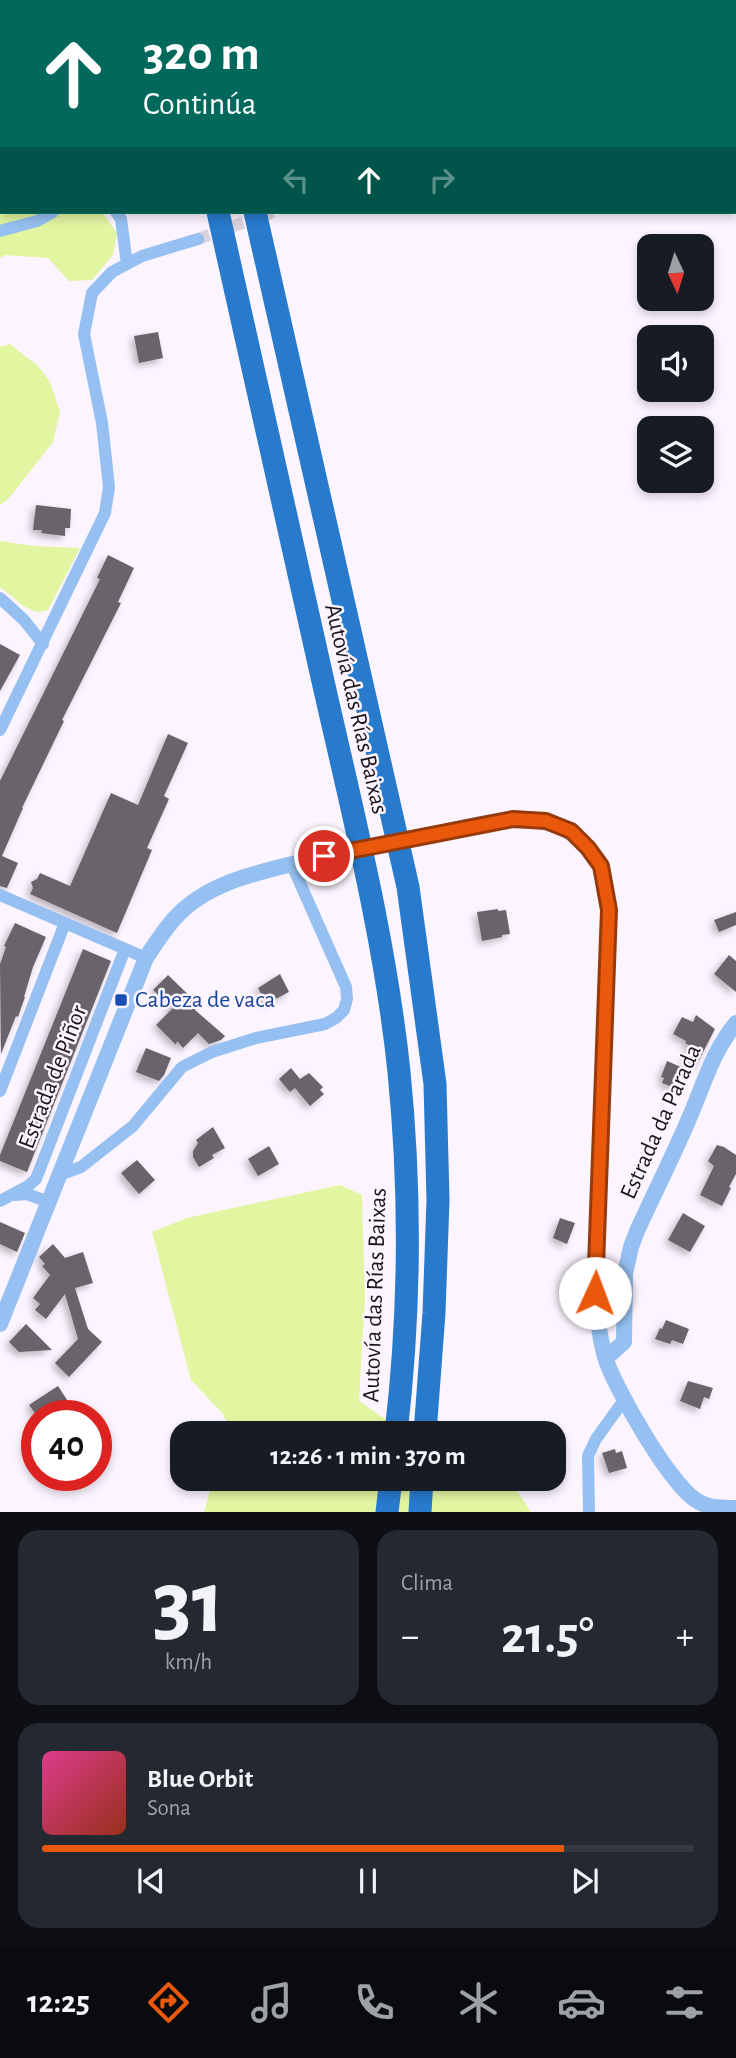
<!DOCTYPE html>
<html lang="es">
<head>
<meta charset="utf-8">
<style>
	body { margin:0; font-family:"Alegreya Sans",sans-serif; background:#242831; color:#f1f3f6; height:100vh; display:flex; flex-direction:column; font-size:26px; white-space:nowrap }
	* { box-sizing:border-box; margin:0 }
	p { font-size:23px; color:#9ea1a6 }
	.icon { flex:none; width:38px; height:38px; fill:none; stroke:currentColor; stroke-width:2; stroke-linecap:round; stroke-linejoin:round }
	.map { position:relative; height:1512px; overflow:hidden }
	.sheet { display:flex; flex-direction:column; gap:18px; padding:18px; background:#0d0f14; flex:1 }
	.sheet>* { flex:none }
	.hud { position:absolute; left:0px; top:0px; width:737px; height:214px; box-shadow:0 4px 10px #0003; background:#00695c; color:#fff; overflow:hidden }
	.needle { width:46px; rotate:176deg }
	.controls { position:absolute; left:637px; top:234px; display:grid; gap:14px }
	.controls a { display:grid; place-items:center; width:77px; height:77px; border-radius:14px; background:#171b24; box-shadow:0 4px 10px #0003; font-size:35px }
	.speed { position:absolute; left:21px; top:1400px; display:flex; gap:14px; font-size:35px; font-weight:700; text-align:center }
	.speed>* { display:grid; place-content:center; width:91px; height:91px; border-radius:50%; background:#171b24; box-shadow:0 4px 10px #0003; line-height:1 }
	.speed .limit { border:10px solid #d22; background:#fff; color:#111 }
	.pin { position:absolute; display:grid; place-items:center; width:60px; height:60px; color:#fff; margin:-30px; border:4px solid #fff; border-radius:50%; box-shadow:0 2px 7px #0007 }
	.me { position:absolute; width:77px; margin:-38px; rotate:2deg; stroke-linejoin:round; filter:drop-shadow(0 0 5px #0008) }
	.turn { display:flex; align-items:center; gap:24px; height:147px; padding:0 28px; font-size:32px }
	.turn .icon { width:91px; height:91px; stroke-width:2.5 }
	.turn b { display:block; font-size:49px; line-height:60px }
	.lanes { display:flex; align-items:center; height:66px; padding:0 28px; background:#0003; justify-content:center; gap:35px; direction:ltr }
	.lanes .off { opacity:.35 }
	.big { font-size:52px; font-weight:600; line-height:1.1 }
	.sheet .card { flex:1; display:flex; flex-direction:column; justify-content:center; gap:10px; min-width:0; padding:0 24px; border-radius:21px; background:#242831 }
	.sheet .dial { align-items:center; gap:0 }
	.dial b { font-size:91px; line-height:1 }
	.song { display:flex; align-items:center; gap:21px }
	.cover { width:84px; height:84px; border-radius:10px; background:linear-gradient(135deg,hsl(330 70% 55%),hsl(10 70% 35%)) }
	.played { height:7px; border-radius:4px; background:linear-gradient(90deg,#ea580c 80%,#363941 80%) }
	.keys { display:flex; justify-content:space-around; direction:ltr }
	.heat { display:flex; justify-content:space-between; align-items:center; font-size:38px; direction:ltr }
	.sheet .tiles { flex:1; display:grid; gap:18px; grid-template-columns:1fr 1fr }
	.card:last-child { grid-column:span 2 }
	.trip { position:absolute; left:170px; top:1421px; width:396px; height:70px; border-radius:21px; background:#171b24; box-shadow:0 4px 10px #0003; font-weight:600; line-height:70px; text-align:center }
	.dock { display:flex; height:112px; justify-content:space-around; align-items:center; background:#090b0e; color:#9ea1a6 }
	.dock .icon { width:49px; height:49px }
	.dock .selected { color:#ea580c }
	.dock b { font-size:32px; color:#f1f3f6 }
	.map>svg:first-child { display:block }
</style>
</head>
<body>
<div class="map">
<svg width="736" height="1512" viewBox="0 0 736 1512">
	<defs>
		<filter id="shadow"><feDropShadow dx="-3.5" dy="3.5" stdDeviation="3.5" flood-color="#0004"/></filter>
	</defs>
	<rect width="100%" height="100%" fill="#fcf4ff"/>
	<!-- green -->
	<g fill="#e2f5a1">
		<path d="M 0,209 L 2,209 L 2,212 L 24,212 L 38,214 L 40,212 L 102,212 L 117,233 L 113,255 L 92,280 L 69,281 L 48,258 L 5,255 L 0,258 Z"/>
		<path d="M 10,344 L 39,367 L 50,382 L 60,412 L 53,442 L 9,498 L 0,505 L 0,347 Z"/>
		<path d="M 0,541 L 33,546 L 80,548 L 48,610 C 28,618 16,596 0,588 Z"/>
		<path d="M 340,1185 L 362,1195 L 365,1297 L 359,1401 L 405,1433 L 227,1433 L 229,1425 L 222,1413 L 191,1380 L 152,1232 L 187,1218 Z"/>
		<path d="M 213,1479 L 500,1479 L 517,1491 L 531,1512 L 204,1512 Z"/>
	</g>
	<!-- building -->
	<g fill="#69636c" filter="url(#shadow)">
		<path d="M 158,332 L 163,358 L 139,363 L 134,336 Z"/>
		<path d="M 36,505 L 71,509 L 70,528 L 65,528 L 65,536 L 41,533 L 42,530 L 33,530 Z"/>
		<path d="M 108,555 L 134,568 L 118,602 L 121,603 L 62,720 L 64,721 L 22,808 L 23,808 L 2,856 L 18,863 L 7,888 L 0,886 L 0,781 L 100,579 L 97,578 Z"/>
		<path d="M 0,644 L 20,655 L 0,691 Z"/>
		<path d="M 168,734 L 188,743 L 164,796 L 169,799 L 147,848 L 152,850 L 117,933 L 30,894 L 33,888 L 31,882 L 37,879 L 40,873 L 70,886 L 111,793 L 138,805 Z"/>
		<path d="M 498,909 L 498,911 L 506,910 L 510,934 L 502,935 L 502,937 L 482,941 L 477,912 Z"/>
		<path d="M 736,912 L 736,925 L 719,932 L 714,920 Z"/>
		<path d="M 15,923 L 46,937 L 33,967 L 24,997 L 25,997 L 18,1017 L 16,1016 L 1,1054 L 0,964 L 6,947 L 4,946 Z"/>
		<path d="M 83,949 L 111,961 L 27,1172 L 0,1161 L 0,1155 Z"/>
		<path d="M 729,955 L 736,961 L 736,992 L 714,974 Z"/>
		<path d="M 280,974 L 289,992 L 266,1004 L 258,988 Z"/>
		<path d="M 168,975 L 199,1005 L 195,1010 L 225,1036 L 221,1040 L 209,1044 L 198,1033 L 183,1048 L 177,1041 L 176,1045 L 156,1025 L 173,1008 L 153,990 Z"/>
		<path d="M 696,1015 L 715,1029 L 695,1068 L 684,1059 L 691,1046 L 685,1043 L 686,1041 L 673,1034 L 682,1017 L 693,1022 Z"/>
		<path d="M 146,1048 L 171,1058 L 164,1075 L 159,1081 L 136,1072 Z"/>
		<path d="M 667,1061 L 683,1068 L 675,1088 L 662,1083 L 664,1078 L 661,1077 Z"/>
		<path d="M 291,1068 L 300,1079 L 309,1073 L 323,1087 L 320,1090 L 324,1094 L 310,1106 L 295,1088 L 290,1092 L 279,1079 Z"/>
		<path d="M 213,1127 L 225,1148 L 212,1155 L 214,1158 L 199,1167 L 193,1157 L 193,1151 L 198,1143 L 196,1140 Z"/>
		<path d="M 717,1145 L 724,1147 L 736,1155 L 736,1174 L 729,1187 L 731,1188 L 722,1206 L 700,1195 L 714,1166 L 708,1161 Z"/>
		<path d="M 269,1146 L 279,1164 L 258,1176 L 248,1159 Z"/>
		<path d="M 137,1160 L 155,1180 L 139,1194 L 121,1173 Z"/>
		<path d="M 683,1213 L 705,1226 L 690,1252 L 668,1240 Z"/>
		<path d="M 560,1218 L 575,1223 L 567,1244 L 553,1238 Z"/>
		<path d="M 0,1222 L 25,1233 L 17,1252 L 0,1244 Z"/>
		<path d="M 53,1244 L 65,1258 L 83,1252 L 93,1283 L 75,1288 L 88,1329 L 102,1342 L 69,1377 L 55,1363 L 78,1339 L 65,1294 L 46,1319 L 35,1310 L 40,1304 L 33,1298 L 50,1275 L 42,1266 L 45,1264 L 39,1257 Z"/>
		<path d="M 666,1320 L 689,1329 L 683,1344 L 672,1340 L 670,1344 L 655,1339 L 660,1328 L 662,1329 Z"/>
		<path d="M 26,1324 L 52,1350 L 19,1352 L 9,1342 Z"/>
		<path d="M 688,1381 L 713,1388 L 709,1399 L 704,1397 L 700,1409 L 680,1401 Z"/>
		<path d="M 58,1386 L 71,1406 L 56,1416 L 37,1416 L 29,1405 Z"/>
		<path d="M 615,1449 L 616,1453 L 622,1451 L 627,1468 L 609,1473 L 602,1453 Z"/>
	</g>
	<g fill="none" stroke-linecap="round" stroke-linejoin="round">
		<!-- minor-tunnel -->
		<path stroke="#dad3dd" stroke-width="12" stroke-dasharray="12 6" stroke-linecap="butt" d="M 198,239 L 273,212"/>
		<!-- minor -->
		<g stroke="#95c0f1" stroke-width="12">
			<path d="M 140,0 L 140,2"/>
			<path d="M 250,0 L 251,2"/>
			<path d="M 735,162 L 736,162"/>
			<path d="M 116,212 L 121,219 L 127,264"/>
			<path d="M 0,231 L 37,221 L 53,212"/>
			<path d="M 0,598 L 24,620 L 43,644"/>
			<path d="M 0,730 L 105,513 L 109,487 L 102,423 L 84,334 L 92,293 L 112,272 L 142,256 L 198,239"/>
			<path d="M 0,895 L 146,958"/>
			<path d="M 0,1091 L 65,923"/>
			<path d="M 59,1175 L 81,1167 L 133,1126 L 182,1067 L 212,1052 L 256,1038 L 325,1024 L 336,1018 L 344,1010 L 347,999 L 346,987 L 292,865"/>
			<path d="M 15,1195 L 27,1194 L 49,1202"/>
			<path d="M 0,1201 L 28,1186 L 36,1179 L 125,949"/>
			<path d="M 589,1512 L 588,1456 L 596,1439 L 624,1400"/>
		</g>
		<!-- tertiary -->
		<g stroke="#95c0f1" stroke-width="16">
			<path d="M 429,835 C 478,826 541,802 582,842 C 589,849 598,859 601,868 C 605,881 607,897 609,910 L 595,1293 C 597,1315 599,1336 605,1357 C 614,1387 672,1489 699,1502 C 710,1508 723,1508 736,1508"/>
			<path d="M 0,1324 L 146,958 C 155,944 164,930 175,918 C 212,877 274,870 324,856"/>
			<path d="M 606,1358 L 624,1342 L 625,1274 L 631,1247 L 637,1231 C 654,1194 672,1158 688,1121 C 703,1087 712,1052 736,1023"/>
		</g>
		<!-- motorway -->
		<g stroke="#287acd" stroke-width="23">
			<path d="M 170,0 L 171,2"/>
			<path d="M 207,0 L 207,2"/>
			<path d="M 218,212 C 252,364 286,516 320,668 C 350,802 385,936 399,1072 C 411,1192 410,1314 396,1433"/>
			<path d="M 255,212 L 408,887 L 435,1084 L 438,1200 L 434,1313 L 425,1433"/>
			<path d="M 387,1512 L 391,1479"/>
			<path d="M 420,1512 L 422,1479"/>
		</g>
		<!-- tertiary-bridge -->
		<path stroke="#95c0f1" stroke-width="16" d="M 324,856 L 429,835"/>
	</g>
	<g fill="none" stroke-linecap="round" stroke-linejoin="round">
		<defs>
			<path id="route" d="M 324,856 L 513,819 L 546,821 L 571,831 L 588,848 L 601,866 L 609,910 L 595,1293"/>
		</defs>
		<!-- route casing -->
		<use href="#route" stroke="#983908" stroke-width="18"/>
		<!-- route -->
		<use href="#route" stroke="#ea580c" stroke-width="12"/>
	</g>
	<!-- markers -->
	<rect fill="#1a4fb4" stroke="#fcf4ff" stroke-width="2.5" x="114" y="993" width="14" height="14" rx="3.5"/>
	<g text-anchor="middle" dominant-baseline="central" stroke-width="5" stroke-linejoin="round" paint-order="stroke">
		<!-- street labels -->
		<g font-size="24" fill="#1a171b" stroke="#fcf4ff">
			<text transform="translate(356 709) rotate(77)">Autovía das Rías Baixas</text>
			<text transform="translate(53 1077) rotate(-69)">Estrada de Piñor</text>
			<text transform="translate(661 1122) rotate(-66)">Estrada da Parada</text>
			<text transform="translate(375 1295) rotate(-88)">Autovía das Rías Baixas</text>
		</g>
		<!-- transit labels -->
		<g font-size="24" fill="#164399" stroke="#fcf4ff" text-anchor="start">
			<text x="135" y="1000">Cabeza de vaca</text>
		</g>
	</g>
</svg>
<div class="controls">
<a><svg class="needle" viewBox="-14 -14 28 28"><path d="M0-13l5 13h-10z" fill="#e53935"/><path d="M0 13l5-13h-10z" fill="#9ea1a6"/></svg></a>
<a><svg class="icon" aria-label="sound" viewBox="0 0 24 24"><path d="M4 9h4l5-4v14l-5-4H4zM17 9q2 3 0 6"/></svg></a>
<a><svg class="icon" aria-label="layers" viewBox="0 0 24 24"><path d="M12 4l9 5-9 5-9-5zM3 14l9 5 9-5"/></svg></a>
</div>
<div class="speed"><div class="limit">40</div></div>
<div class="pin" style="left:324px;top:856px;background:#d93025"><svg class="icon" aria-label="arrive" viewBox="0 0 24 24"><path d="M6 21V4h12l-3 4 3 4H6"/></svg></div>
<svg class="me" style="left:595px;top:1293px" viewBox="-20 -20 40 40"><circle r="19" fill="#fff"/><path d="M0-13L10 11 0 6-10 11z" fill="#ea580c"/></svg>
<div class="trip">12:26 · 1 min · 370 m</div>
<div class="hud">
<div class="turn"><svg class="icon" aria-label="ahead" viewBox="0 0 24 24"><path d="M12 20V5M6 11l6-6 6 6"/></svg><div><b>320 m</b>Continúa</div></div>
<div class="lanes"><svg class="icon off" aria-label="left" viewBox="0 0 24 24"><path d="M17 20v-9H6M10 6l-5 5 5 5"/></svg><svg class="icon" aria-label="ahead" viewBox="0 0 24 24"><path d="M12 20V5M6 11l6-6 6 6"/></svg><svg class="icon off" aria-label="right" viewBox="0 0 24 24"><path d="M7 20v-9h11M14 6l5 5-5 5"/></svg></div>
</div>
</div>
<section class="sheet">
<div class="tiles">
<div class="card dial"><b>31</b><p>km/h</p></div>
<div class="card"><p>Clima</p>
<div class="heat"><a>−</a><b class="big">21.5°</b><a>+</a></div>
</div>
<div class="card">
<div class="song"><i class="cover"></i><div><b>Blue Orbit</b><p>Sona</p></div></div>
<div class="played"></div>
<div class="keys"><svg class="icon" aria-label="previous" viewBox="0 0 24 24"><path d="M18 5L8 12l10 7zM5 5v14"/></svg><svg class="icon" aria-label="pause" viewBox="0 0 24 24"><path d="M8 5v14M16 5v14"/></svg><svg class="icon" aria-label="next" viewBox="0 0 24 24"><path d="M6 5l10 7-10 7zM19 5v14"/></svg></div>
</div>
</div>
</section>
<nav class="dock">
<b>12:25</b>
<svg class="icon selected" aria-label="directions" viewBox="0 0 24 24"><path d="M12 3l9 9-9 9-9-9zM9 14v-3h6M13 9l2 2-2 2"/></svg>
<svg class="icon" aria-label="music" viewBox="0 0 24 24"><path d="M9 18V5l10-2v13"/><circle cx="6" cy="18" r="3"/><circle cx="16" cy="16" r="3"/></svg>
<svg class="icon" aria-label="phone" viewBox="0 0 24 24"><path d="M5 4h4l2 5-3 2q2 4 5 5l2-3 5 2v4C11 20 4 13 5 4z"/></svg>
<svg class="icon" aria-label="climate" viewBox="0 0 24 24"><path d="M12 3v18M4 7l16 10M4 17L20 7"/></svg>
<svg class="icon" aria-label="car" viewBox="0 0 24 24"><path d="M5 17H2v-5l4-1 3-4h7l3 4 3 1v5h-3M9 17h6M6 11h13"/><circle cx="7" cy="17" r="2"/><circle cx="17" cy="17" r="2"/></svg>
<svg class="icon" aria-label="filters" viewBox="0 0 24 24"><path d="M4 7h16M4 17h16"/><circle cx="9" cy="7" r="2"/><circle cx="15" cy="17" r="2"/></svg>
</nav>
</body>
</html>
